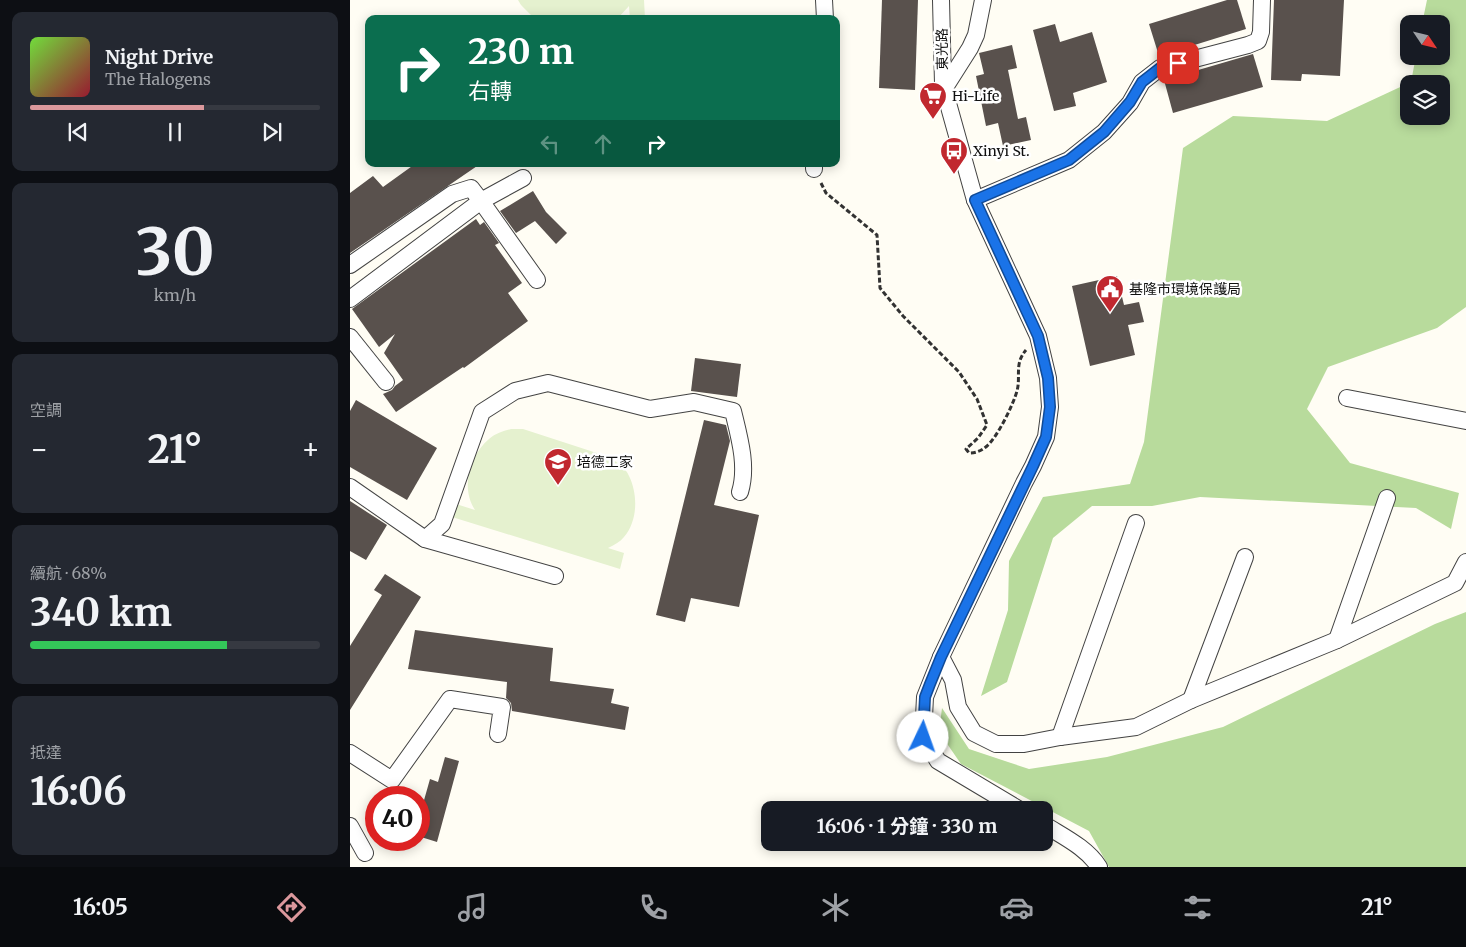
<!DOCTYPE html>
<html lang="zh-TW">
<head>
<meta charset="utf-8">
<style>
	body { margin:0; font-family:Merriweather,"Noto Sans TC",serif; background:#242831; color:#f1f3f6; height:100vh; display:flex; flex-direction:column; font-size:19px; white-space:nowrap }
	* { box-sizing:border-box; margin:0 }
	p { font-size:16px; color:#9ea1a6 }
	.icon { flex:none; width:28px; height:28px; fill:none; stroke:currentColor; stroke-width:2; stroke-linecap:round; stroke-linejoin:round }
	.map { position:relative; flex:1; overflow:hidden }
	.drawer { display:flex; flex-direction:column; gap:12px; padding:12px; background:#0d0f14; width:350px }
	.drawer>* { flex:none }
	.banner { position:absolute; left:15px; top:15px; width:475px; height:152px; border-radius:10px; box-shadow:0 2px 12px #0003; background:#0b6e4f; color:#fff; overflow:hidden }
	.needle { width:32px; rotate:125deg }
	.controls { position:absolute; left:1050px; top:15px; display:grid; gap:10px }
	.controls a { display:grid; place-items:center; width:50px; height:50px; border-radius:10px; background:#171b24; box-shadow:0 2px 12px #0003; font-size:25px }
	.speed { position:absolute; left:15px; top:786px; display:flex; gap:10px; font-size:25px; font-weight:700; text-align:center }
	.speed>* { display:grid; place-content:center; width:65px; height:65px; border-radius:50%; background:#171b24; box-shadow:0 2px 12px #0003; line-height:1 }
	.speed .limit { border:8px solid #d22; background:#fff; color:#111 }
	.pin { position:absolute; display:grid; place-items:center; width:42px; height:42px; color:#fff; margin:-21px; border-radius:10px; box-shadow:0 2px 8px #0006 }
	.me { position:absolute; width:55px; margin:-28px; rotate:3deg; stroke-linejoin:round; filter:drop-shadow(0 0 4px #0008) }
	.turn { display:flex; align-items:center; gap:18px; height:105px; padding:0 20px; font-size:22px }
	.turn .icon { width:65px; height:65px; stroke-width:2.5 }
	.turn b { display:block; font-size:35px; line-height:42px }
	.lanes { display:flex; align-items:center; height:48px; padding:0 20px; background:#0003; justify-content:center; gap:25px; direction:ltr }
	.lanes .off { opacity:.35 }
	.big { font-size:38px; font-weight:700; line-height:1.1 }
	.drawer .card { flex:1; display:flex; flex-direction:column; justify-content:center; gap:8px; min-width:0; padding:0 18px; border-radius:10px; background:#242831 }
	.drawer .dial { align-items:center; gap:0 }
	.dial b { font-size:65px; line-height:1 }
	.song { display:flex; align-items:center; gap:15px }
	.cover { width:60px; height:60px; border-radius:8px; background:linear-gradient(135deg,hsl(100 70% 55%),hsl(350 70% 35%)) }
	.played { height:5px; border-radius:2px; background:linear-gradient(90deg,#db989c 60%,#363941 60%) }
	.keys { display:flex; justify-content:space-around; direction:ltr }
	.heat { display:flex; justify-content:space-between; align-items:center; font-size:28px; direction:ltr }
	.charge { height:8px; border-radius:4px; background:linear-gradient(90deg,#34c759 68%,#363941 0) }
	.trip { position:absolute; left:411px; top:801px; width:292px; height:50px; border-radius:10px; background:#171b24; box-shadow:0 2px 12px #0003; font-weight:700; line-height:50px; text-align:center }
	.tab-bar { display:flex; height:80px; justify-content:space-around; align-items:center; background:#090b0e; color:#9ea1a6 }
	.tab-bar .icon { width:35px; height:35px }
	.tab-bar .active { color:#db989c }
	.tab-bar b { font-size:22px; color:#f1f3f6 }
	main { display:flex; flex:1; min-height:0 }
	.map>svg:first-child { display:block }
</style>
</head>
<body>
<main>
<section class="drawer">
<div class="card">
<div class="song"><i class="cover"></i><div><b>Night Drive</b><p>The Halogens</p></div></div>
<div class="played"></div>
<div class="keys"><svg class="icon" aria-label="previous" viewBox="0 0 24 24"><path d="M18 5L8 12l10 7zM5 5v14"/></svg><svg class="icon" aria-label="pause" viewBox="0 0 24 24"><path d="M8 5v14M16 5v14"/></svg><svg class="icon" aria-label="next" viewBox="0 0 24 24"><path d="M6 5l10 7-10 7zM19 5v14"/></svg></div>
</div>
<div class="card dial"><b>30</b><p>km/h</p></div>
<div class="card"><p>空調</p>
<div class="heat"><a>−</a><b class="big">21°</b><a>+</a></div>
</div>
<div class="card"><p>續航 · 68%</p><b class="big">340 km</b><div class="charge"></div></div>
<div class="card"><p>抵達</p><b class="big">16:06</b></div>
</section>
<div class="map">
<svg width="1116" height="867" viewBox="0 0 1116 867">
	<rect width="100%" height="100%" fill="#fffdf4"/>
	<!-- forest -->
	<g fill="#b8db9c" fill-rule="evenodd">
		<path d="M 1077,0 L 1116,0 L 1116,307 L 1087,328 L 978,367 L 957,409 L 1000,463 L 1109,493 L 1101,529 L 1066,508 L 850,497 L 802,506 L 742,506 L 703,538 L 657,682 L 631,696 L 658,610 L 659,561 L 693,497 L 780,484 L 794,442 L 833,148 L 883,116 L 977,121 L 1061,82 L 1066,56 L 1091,56 L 1091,24 L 1072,24 ZM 1059,84 L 1091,84 L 1091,116 L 1059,116 Z"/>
		<path d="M 1116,612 L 1116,867 L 759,867 L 739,831 L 611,764 L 589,732 L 592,708 L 619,749 L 679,769 L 757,757 L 873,727 L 1085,624 Z"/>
	</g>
	<!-- pitch -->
	<g fill="#e5f1cf">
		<path d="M 168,0 L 294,0 L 295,19 L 280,19 L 279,6 L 267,19 L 185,19 L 171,5 Z"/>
		<path d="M 161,429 L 173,429 L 259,457 C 266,462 276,468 279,476 C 288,494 288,521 274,537 C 270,542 264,545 258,548 L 274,553 L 270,569 L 102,517 L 106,504 L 125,510 C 110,487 120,455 139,439 C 146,433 153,431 161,429 Z"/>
	</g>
	<!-- building -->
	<g fill="#59514d">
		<path d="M 532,0 L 568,0 L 565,90 L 529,88 Z"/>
		<path d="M 877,0 L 887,0 L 896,29 L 809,56 L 799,24 Z"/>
		<path d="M 924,0 L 994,0 L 990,76 L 952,74 L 951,81 L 921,80 Z"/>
		<path d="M 705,24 L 710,42 L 742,32 L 757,82 L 723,93 L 726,106 L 704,111 L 683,30 Z"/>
		<path d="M 662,45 L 667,68 L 658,70 L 668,119 L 676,117 L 681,140 L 653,146 L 648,123 L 636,126 L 626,76 L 634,74 L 629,53 Z"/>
		<path d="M 903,54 L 913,87 L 823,113 L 814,80 Z"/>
		<path d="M 65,164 L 130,164 L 0,253 L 0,193 L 23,176 L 33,187 Z"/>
		<path d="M 183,191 L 196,212 L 217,233 L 206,244 L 185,221 L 166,233 L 150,211 Z"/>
		<path d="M 126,219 L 130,225 L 134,222 L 149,243 L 145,245 L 172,283 L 158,293 L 178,321 L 114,368 L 113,367 L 46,412 L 33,394 L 42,390 L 45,386 L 53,380 L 34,353 L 45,334 L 29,347 L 2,309 Z"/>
		<path d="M 767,276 L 774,305 L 789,302 L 794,322 L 778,325 L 785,355 L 740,366 L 722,286 Z"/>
		<path d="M 345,358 L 391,364 L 387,397 L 341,391 Z"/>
		<path d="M 6,400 L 87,448 L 57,500 L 0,467 L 0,411 Z"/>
		<path d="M 354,420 L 376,425 L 380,441 L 364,505 L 409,515 L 389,607 L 341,598 L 335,622 L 306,615 Z"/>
		<path d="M 0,501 L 37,525 L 16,560 L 0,551 Z"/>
		<path d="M 35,574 L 71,597 L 0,710 L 0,646 L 32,595 L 24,590 Z"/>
		<path d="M 65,630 L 203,648 L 200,681 L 264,689 L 261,703 L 279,707 L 275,730 L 162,711 L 161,703 L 156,698 L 157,682 L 58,669 Z"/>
		<path d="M 95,757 L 109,761 L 87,842 L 71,837 L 76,819 L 69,818 L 80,779 L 88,782 Z"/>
	</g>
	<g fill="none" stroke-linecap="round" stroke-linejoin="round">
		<defs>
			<g id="minor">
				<path d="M 474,0 L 475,19"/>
				<path d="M 591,0 L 593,84 L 594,89 L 625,200 L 688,336 L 698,378 L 700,407 L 696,437 L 683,466 L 674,483 L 591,657 L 575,697 L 573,737 L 588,761 L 670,810"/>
				<path d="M 594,89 L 620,48 L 626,35 L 633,0"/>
				<path d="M 464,169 L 464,164"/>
				<path d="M 173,178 L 131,201 L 187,280"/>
				<path d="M 625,200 L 719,160 L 754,132 L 780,103 L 792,82 L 810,68 L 898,45 L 908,41 L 911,32 L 912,0"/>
				<path d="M 0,265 L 102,194 L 121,188 L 131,201 L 0,299"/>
				<path d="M 0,337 L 36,382"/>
				<path d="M 997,398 L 1116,421"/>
				<path d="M 0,487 L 75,539 L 205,576"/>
				<path d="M 75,539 L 92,524 L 132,412 L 165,391 L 198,383 L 300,409 L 344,402 L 383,411 C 389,436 398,466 390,492"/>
				<path d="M 987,640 L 1037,498"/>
				<path d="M 591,657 L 603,680 L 608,707 L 624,733 L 646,744 L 674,744 L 710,737 L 786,727 L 841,700 L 987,640 L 1105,583 L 1116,562"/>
				<path d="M 841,700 L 895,557"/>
				<path d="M 710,737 L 786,523"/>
				<path d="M 0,753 L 42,780 L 100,699 L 152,707 L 148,734"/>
				<path d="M 695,825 C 714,837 737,848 749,867"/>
				<path d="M 0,826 L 15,853"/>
			</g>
		</defs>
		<!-- minor casing -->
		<use href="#minor" stroke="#434343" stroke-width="18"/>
		<!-- path -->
		<path stroke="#323232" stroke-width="3" stroke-dasharray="5 2.5" stroke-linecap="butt" d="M 471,183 L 476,193 L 527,235 L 530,288 L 553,316 L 609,372 L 627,399 L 637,425 L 628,438 L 616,449 L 619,453 C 626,453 631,451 637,446 C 648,436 663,405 667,391 C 671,376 664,364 676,350"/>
		<!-- minor -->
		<use href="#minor" stroke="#fff" stroke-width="16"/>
	</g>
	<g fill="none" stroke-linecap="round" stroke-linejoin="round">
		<defs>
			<path id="route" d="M 573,737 L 575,697 L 580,684 L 591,657 L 683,466 L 696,437 L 700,407 L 698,378 L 688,336 L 625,200 L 719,160 L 754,132 L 780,102 L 792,82 L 810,68 L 828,63"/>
		</defs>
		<!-- route casing -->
		<use href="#route" stroke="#114b97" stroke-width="12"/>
		<!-- route -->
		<use href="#route" stroke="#1a73e8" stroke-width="9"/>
	</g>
	<!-- icons -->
	<defs>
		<symbol id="supermarket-pin" viewBox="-11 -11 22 30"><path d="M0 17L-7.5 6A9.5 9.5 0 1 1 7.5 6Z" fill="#c1282f" stroke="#fff"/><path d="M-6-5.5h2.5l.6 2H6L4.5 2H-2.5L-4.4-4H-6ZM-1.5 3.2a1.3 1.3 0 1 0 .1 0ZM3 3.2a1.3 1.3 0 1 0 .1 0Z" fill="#fff"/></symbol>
		<symbol id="bus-pin" viewBox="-11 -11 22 30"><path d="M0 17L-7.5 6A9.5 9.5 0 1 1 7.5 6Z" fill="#c1282f" stroke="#fff"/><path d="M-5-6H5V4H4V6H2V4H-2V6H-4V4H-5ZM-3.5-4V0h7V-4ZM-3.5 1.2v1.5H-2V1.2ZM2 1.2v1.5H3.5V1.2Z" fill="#fff"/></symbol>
		<symbol id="civic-pin" viewBox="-11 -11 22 30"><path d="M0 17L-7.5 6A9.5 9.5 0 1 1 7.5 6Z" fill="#c1282f" stroke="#fff"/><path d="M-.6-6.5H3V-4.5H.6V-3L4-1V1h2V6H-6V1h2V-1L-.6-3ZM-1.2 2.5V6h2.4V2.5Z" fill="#fff"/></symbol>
		<symbol id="school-pin" viewBox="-11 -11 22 30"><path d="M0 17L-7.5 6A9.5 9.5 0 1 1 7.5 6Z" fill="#c1282f" stroke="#fff"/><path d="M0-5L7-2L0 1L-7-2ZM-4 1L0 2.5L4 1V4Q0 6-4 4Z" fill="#fff"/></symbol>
	</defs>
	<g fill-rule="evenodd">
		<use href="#supermarket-pin" x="567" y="80" width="32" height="43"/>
		<use href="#bus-pin" x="588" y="135" width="32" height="43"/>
		<use href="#civic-pin" x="744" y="273" width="32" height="43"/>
		<use href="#school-pin" x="192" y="446" width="32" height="43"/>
	</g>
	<g text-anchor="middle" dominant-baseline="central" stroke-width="5" stroke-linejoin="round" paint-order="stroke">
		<!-- street labels -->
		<g font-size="14" fill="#101010" stroke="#fff">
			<text transform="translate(592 49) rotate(-91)">東光路</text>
		</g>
		<!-- poi labels -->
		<g font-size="14" fill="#101010" stroke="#fff" text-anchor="start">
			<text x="602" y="96">Hi-Life</text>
			<text x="623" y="151">Xinyi St.</text>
			<text x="779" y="289">基隆市環境保護局</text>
			<text x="227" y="462">培德工家</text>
		</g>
	</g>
</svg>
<div class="controls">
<a><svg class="needle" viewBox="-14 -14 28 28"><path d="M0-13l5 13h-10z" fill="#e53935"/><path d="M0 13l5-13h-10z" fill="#9ea1a6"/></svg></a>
<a><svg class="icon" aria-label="layers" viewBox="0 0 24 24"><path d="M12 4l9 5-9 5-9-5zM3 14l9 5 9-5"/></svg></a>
</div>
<div class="speed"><div class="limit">40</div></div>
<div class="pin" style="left:828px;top:63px;background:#d93025"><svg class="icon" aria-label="arrive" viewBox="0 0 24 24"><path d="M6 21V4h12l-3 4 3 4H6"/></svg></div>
<svg class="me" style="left:573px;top:737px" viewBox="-20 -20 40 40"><circle r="19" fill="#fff"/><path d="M0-13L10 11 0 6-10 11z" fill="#1a73e8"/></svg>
<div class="trip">16:06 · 1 分鐘 · 330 m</div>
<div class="banner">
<div class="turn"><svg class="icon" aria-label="right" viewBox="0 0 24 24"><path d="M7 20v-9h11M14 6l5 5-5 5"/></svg><div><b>230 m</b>右轉</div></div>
<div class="lanes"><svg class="icon off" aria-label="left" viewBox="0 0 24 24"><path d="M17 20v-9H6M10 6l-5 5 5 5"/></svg><svg class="icon off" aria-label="ahead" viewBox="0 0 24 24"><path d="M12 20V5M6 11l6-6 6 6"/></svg><svg class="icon" aria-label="right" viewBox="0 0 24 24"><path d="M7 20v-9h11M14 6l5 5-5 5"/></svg></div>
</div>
</div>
</main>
<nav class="tab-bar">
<b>16:05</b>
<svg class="icon active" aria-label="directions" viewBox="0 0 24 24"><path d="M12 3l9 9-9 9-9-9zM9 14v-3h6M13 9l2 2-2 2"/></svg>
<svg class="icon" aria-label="music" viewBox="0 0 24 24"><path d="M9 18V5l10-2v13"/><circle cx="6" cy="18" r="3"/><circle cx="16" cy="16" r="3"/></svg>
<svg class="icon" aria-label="phone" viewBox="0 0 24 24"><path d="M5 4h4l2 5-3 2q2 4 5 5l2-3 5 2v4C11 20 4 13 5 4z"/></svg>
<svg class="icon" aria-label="climate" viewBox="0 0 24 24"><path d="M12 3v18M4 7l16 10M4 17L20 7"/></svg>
<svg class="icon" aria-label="car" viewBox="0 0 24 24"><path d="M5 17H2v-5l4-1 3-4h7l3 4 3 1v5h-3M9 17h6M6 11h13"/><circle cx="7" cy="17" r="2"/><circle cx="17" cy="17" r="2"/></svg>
<svg class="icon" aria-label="filters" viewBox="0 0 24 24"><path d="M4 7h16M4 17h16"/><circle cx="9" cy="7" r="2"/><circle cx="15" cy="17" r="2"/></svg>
<b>21°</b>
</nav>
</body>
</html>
